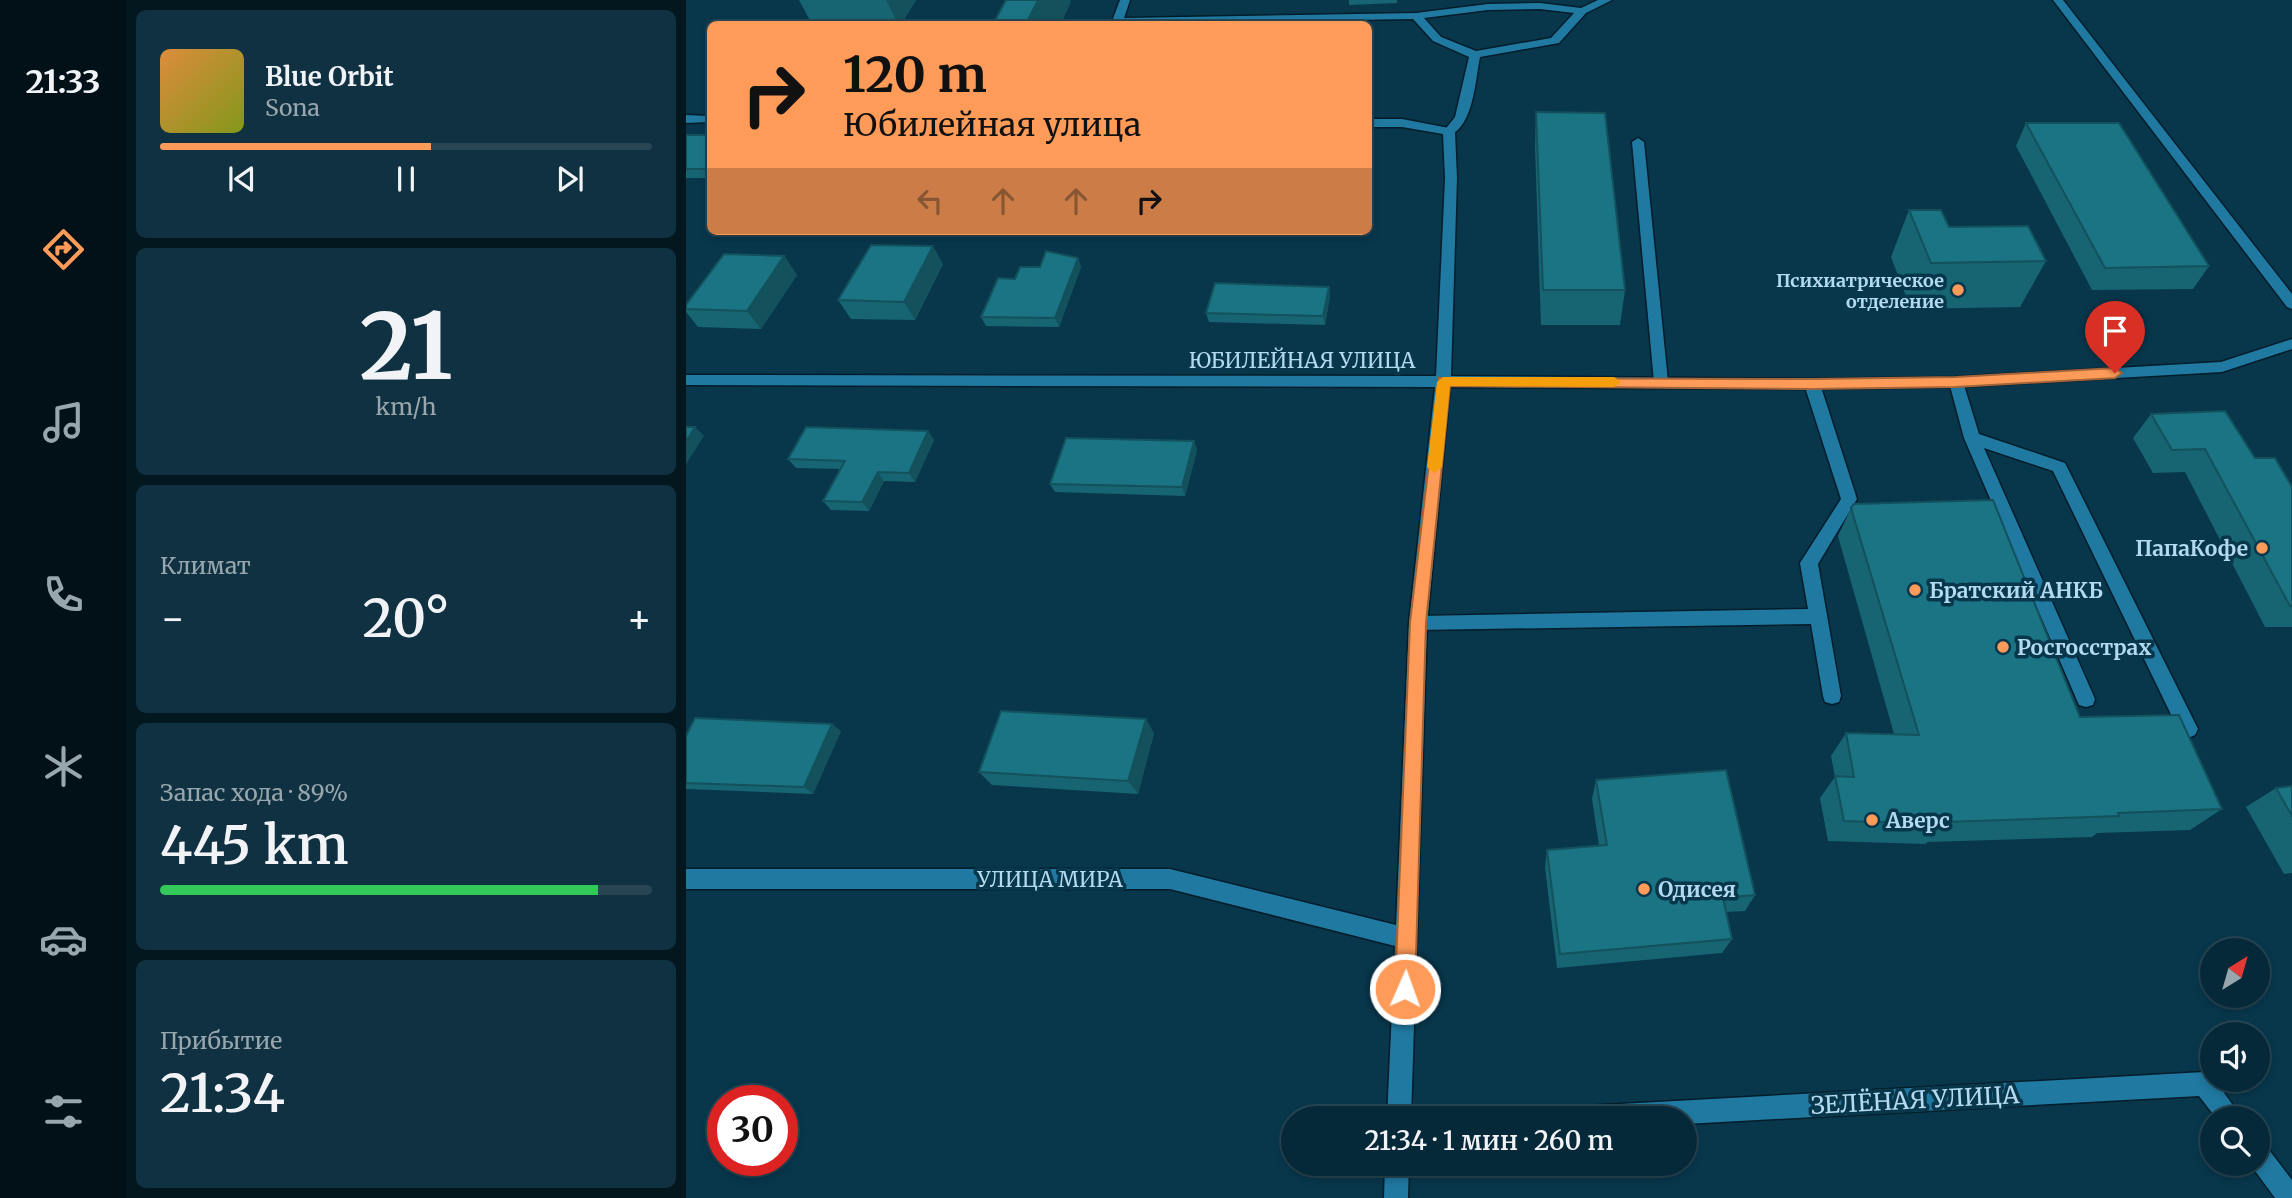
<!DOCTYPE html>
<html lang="ru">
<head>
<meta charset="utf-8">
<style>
	body { margin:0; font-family:Merriweather,serif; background:#0f3141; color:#f1f3f6; height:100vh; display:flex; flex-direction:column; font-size:26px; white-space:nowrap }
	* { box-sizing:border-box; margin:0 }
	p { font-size:23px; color:#98a6ae }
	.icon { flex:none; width:38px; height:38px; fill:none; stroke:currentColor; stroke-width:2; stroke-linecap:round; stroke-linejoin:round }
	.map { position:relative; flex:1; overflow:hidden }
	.panel { display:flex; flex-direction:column; gap:10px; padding:10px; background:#03171f; width:560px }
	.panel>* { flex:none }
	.banner { position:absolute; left:21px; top:21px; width:665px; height:214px; border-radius:10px; box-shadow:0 4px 10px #0003,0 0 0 2px #274553; background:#fe9b59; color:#111; overflow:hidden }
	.needle { width:46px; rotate:37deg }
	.fabs { position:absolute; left:1514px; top:938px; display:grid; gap:14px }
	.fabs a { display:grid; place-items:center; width:70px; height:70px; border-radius:50%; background:#062939; box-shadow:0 4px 10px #0003,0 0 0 2px #274553; font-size:35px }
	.speed { position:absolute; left:21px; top:1085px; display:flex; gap:14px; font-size:35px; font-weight:700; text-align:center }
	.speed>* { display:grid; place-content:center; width:91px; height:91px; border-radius:50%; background:#062939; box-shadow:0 4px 10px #0003,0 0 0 2px #274553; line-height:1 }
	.speed .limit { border:10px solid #d22; background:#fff; color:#111 }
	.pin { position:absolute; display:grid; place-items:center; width:60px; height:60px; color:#fff; margin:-72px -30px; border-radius:50% 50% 50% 0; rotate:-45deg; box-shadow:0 0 7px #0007 }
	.pin .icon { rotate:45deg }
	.me { position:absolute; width:77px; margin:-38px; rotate:2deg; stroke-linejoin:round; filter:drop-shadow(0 0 5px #0008) }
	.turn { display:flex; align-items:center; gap:24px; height:147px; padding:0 21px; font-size:32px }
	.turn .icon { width:91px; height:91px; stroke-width:2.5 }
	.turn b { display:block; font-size:49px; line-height:60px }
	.lanes { display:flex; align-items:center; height:66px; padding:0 21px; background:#0003; justify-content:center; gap:35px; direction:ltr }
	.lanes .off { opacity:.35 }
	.big { font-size:52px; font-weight:600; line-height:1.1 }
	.panel .card { flex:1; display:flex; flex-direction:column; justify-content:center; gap:10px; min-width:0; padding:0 24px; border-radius:10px; background:#0f3141 }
	.panel .dial { align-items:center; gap:0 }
	.dial b { font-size:91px; line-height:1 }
	.song { display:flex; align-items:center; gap:21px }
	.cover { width:84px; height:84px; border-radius:10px; background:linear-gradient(135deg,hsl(30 70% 55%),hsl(70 70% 35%)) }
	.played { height:7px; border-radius:4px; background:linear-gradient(90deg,#fe9b59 55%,#274553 55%) }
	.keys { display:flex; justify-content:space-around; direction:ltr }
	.heat { display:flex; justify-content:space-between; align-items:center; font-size:38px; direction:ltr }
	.charge { height:10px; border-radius:5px; background:linear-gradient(90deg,#34c759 89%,#274553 0) }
	.trip { position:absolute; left:595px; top:1106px; width:416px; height:70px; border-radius:35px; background:#062939; box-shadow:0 4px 10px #0003,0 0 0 2px #274553; font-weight:600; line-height:70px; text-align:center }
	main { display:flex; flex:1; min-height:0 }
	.tab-bar { display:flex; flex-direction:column; width:126px; justify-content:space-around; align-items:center; background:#021017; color:#98a6ae }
	.tab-bar .icon { width:49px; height:49px }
	.tab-bar .current { color:#fe9b59 }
	.tab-bar b { font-size:32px; color:#f1f3f6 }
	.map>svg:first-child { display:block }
</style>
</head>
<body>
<main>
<nav class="tab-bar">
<b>21:33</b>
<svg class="icon current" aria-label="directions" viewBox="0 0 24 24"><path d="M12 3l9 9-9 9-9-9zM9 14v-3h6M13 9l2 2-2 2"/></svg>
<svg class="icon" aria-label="music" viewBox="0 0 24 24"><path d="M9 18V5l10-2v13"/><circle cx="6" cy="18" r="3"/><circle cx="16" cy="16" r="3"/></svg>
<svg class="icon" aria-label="phone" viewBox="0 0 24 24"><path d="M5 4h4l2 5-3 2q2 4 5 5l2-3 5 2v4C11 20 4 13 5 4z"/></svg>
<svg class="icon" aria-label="climate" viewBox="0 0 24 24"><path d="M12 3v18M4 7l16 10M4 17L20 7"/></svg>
<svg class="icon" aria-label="car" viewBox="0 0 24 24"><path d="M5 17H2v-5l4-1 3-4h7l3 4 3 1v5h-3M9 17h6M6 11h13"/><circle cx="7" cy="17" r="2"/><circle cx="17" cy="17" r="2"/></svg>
<svg class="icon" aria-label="filters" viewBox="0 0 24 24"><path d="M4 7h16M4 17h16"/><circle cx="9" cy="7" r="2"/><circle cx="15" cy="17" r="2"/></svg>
</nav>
<section class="panel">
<div class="card">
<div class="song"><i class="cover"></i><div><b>Blue Orbit</b><p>Sona</p></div></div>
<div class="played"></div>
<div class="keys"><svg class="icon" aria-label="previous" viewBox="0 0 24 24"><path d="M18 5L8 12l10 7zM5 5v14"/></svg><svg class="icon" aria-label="pause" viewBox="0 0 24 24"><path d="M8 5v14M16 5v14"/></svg><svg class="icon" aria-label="next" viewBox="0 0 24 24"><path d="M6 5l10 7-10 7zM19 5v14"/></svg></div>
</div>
<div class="card dial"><b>21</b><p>km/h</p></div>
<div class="card"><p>Климат</p>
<div class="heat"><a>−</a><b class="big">20°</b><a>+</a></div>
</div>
<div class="card"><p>Запас хода · 89%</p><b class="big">445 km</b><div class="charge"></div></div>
<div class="card"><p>Прибытие</p><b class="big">21:34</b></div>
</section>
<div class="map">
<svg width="1606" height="1198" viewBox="0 0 1606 1198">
	<rect width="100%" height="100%" fill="#08374c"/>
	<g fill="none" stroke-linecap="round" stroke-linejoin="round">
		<defs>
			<g id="service">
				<path d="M 434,0 L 444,0 L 438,18 L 730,13 L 802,4 L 854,3 L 895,8 L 912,0 L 926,0 L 900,13 L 873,43 L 794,57 C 789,81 788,125 763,136 L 757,132 L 769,117 L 783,57 L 747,41 L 727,19 L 425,24 ZM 854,9 L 888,13 L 865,38 L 790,51 L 755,37 L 738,18 L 802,10 Z"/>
				<path d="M 952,138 L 958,142 L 982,382 L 975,387 L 968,382 L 946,142 Z"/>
				<path d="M 1270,377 L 1277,382 L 1293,434 L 1379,463 L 1512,729 L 1509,735 L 1502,738 L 1495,735 L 1367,471 L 1298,448 L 1409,699 L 1407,705 L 1400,707 L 1393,705 L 1278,438 L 1263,382 Z"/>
				<path d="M 1126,379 L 1134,384 L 1171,499 L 1132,564 L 1155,696 L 1153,702 L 1146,704 L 1139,702 L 1137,696 L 1125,624 L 732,630 L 726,628 L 723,623 L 726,618 L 732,616 L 1122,609 L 1114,563 L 1155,499 L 1118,384 Z"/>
				<path d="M 1518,1072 L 1526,1076 L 1526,1080 L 1529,1080 L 1556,1118 L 1530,1118 L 1513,1096 L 999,1124 L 999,1118 L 886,1118 L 890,1110 L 898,1106 Z"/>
				<path d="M 1572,1142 L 1580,1146 L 1606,1180 L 1606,1198 L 1589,1198 L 1564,1164 L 1572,1164 Z"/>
			</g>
			<g id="minor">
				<path d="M 0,115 L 24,116 L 24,122 L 0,123 Z"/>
				<path d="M 682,119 L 716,119 L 763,128 L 769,132 L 771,178 L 765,376 L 1126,379 L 1270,377 L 1535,362 L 1606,339 L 1606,349 L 1536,372 L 1270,387 L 1126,389 L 764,387 L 741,623 L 725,1118 L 701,1118 L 709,946 L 484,889 L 0,889 L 0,869 L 484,869 L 710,925 L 723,623 L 749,387 L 0,385 L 0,375 L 750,376 L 759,178 L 757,134 L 716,127 L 682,127 Z"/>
				<path d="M 699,1164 L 723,1164 L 722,1198 L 698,1198 Z"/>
			</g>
			<path id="tertiary" d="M 1367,0 L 1377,0 L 1606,294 L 1606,309 L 1601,307 Z"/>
		</defs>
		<!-- service casing -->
		<use href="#service" stroke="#031d2a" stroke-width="3"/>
		<!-- minor casing -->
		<use href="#minor" stroke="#031d2a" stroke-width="3"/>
		<!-- tertiary casing -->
		<use href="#tertiary" stroke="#031d2a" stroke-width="3"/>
		<!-- service -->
		<use href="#service" fill="#2079a1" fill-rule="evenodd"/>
		<!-- minor -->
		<use href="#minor" fill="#2079a1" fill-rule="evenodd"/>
		<!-- tertiary -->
		<use href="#tertiary" fill="#2079a1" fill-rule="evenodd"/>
	</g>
	<!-- wall -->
	<g fill="#176472">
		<path d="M 113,0 L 230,0 L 215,24 L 126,24 Z"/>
		<path d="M 663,0 L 711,0 L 711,3 L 663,5 Z"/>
		<path d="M 850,112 L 939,290 L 934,325 L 855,325 L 849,147 Z"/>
		<path d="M 1340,123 L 1523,266 L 1507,289 L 1406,290 L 1330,146 Z"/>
		<rect x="0" y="135" width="24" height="43"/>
		<path d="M 1223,210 L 1263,227 L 1360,261 L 1334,307 L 1225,309 L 1205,257 Z"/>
		<path d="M 98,256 L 111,275 L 75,329 L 12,327 L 0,312 L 0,305 Z"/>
		<path d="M 392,258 L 395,267 L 373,327 L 300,326 L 295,317 L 329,279 L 354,267 Z"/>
		<path d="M 257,264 L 229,320 L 165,319 L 152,300 Z"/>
		<path d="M 643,287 L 644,296 L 639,325 L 523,322 L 520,313 Z"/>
		<path d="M 1465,414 L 1569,458 L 1606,487 L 1606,627 L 1579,627 L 1499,472 L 1467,473 L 1447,438 Z"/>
		<path d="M 242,431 L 248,440 L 229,482 L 198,481 L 183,511 L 145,510 L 137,501 L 154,469 L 110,468 L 102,459 Z"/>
		<path d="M 508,441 L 511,450 L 499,496 L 369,492 L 364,484 Z"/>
		<path d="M 1165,508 L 1394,717 L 1536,809 L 1504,830 L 1411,833 L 1406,837 L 1242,842 L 1239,844 L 1142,841 L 1134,798 L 1149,777 L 1145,756 L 1160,733 L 1208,734 L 1152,536 Z"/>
		<path d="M 155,731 L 127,794 L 0,789 L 0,736 Z"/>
		<path d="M 468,733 L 452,794 L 306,785 L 293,772 Z"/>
		<path d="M 910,780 L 1069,895 L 1059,911 L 1040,912 L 1046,939 L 1036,953 L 871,968 L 859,867 L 861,850 L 913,845 L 906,799 Z"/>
		<path d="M 1606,786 L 1606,873 L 1598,874 L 1560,807 L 1590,788 Z"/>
	</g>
	<!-- shaded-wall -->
	<g fill="#13515c">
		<path d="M 200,0 L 230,0 L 215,24 L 212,24 Z"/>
		<path d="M 352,0 L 384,0 L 385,2 L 375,24 L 340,24 Z"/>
		<path d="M 247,246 L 257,264 L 229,320 L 218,302 Z"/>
		<path d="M 98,256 L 111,275 L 75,329 L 61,311 Z"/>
		<path d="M 392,258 L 395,267 L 373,327 L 369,318 Z"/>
		<path d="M 643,287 L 644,296 L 639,325 L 637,316 Z"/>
		<path d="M 9,427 L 18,436 L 0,464 L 0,442 Z"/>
		<path d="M 242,431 L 248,440 L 229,482 L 223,473 Z"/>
		<path d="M 508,441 L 511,450 L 499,496 L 496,487 Z"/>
		<path d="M 192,472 L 198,481 L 183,511 L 176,502 Z"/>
		<path d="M 460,719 L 468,733 L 452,794 L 442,781 Z"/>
		<path d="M 146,724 L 155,731 L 127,794 L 118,787 Z"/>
	</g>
	<!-- building -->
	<g fill="#1b7484" stroke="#13515c" stroke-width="2">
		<path d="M 320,0 L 352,0 L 340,24 L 307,24 Z"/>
		<path d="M 850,112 L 919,113 L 939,290 L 857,290 Z"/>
		<path d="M 1340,123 L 1433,123 L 1523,266 L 1419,268 Z"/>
		<rect x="0" y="135" width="24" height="34"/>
		<path d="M 1223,210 L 1255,210 L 1263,227 L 1342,226 L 1360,261 L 1245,263 Z"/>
		<path d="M 185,245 L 247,246 L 218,302 L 152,300 Z"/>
		<path d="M 360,251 L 392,258 L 369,318 L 295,317 L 312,278 L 329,279 L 334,267 L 354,267 Z"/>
		<path d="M 38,254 L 98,256 L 61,311 L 0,309 L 0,305 Z"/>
		<path d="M 529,283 L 643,287 L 637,316 L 520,313 Z"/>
		<path d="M 1539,411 L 1569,458 L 1589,458 L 1606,487 L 1606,606 L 1604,606 L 1519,449 L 1486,450 L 1465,414 Z"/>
		<path d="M 0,427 L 9,427 L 0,442 Z"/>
		<path d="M 120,427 L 242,431 L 223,473 L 192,472 L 176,502 L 137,501 L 159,461 L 102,459 Z"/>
		<path d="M 380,438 L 508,441 L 496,487 L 364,484 Z"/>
		<path d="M 1307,500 L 1394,717 L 1493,715 L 1536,809 L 1432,813 L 1433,816 L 1259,822 L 1259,824 L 1158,821 L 1149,776 L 1168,777 L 1160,733 L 1233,735 L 1165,508 L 1168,504 Z"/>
		<path d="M 315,711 L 460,719 L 442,781 L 293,772 Z"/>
		<path d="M 9,718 L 146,724 L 118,787 L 0,783 L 0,736 Z"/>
		<path d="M 1040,770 L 1069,895 L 1037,898 L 1046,939 L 874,954 L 861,850 L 921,845 L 910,780 Z"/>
		<path d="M 1606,786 L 1606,816 L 1590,788 Z"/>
	</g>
	<!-- route -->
	<path fill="#fe9b59" stroke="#a5653a" stroke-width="2" d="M 1429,368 L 1436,373 L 1429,378 L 1270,387 L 1126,389 L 764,386 L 740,623 L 729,989 L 726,997 L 719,999 L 711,997 L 709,989 L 724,623 L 753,378 L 1126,379 L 1270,377 Z"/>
	<!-- slow -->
	<path fill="#f59e0b" d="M 757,377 L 928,377 L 935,382 L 928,387 L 764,386 L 756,467 L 748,473 L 741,467 L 751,382 Z"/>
	<!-- markers -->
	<g fill="#fe9b59" stroke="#08374c" stroke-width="2.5">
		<circle cx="1272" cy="290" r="7"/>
		<circle cx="1576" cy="548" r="7"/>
		<circle cx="1229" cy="590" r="7"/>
		<circle cx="1317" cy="647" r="7"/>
		<circle cx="1186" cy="820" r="7"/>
		<circle cx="958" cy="889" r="7"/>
	</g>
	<g text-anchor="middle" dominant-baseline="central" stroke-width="7" stroke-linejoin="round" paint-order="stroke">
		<!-- far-poi labels -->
		<g font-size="18" font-weight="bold" fill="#b3daf0" stroke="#08374c" text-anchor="end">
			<text x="1258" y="280">Психиатрическое<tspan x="1258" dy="21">отделение</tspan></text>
		</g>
		<!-- street labels -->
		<g font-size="21" fill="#b3daf0" stroke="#08374c">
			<text x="616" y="360">ЮБИЛЕЙНАЯ УЛИЦА</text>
			<text x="364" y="879">УЛИЦА МИРА</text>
		</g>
		<!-- poi labels -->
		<g font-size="21" font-weight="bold" fill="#b3daf0" stroke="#08374c" text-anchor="start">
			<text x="1562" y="548" text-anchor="end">ПапаКофе</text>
			<text x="1243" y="590">Братский АНКБ</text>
			<text x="1331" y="647">Росгосстрах</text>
			<text x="1200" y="820">Аверс</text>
			<text x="972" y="889">Одисея</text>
		</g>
		<!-- near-street labels -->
		<g font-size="24" fill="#b3daf0" stroke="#08374c">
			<text transform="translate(1229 1100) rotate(-3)">ЗЕЛЁНАЯ УЛИЦА</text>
		</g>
	</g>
</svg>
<div class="fabs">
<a><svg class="needle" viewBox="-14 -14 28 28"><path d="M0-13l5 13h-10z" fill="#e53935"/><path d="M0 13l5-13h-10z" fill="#98a6ae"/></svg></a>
<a><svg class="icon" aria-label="sound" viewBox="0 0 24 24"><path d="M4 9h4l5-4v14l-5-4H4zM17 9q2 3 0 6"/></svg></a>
<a><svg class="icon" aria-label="search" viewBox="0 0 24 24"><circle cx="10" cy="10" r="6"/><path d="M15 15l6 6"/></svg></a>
</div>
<div class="speed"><div class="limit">30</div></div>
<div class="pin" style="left:1429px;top:373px;background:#d93025"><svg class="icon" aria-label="arrive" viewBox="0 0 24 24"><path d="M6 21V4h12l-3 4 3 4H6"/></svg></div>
<svg class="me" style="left:719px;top:989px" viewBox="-20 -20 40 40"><circle r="17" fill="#fe9b59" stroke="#fff" stroke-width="3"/><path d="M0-11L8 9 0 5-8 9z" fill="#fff"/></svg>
<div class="trip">21:34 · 1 мин · 260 m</div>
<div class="banner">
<div class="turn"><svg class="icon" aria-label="right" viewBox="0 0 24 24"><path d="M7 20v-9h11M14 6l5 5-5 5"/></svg><div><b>120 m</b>Юбилейная улица</div></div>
<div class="lanes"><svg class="icon off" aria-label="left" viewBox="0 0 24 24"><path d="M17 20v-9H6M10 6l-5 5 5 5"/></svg><svg class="icon off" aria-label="ahead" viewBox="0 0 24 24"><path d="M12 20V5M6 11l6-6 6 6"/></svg><svg class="icon off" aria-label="ahead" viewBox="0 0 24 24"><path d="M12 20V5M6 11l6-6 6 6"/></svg><svg class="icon" aria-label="right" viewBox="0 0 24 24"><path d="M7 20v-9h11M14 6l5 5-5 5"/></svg></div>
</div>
</div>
</main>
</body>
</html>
